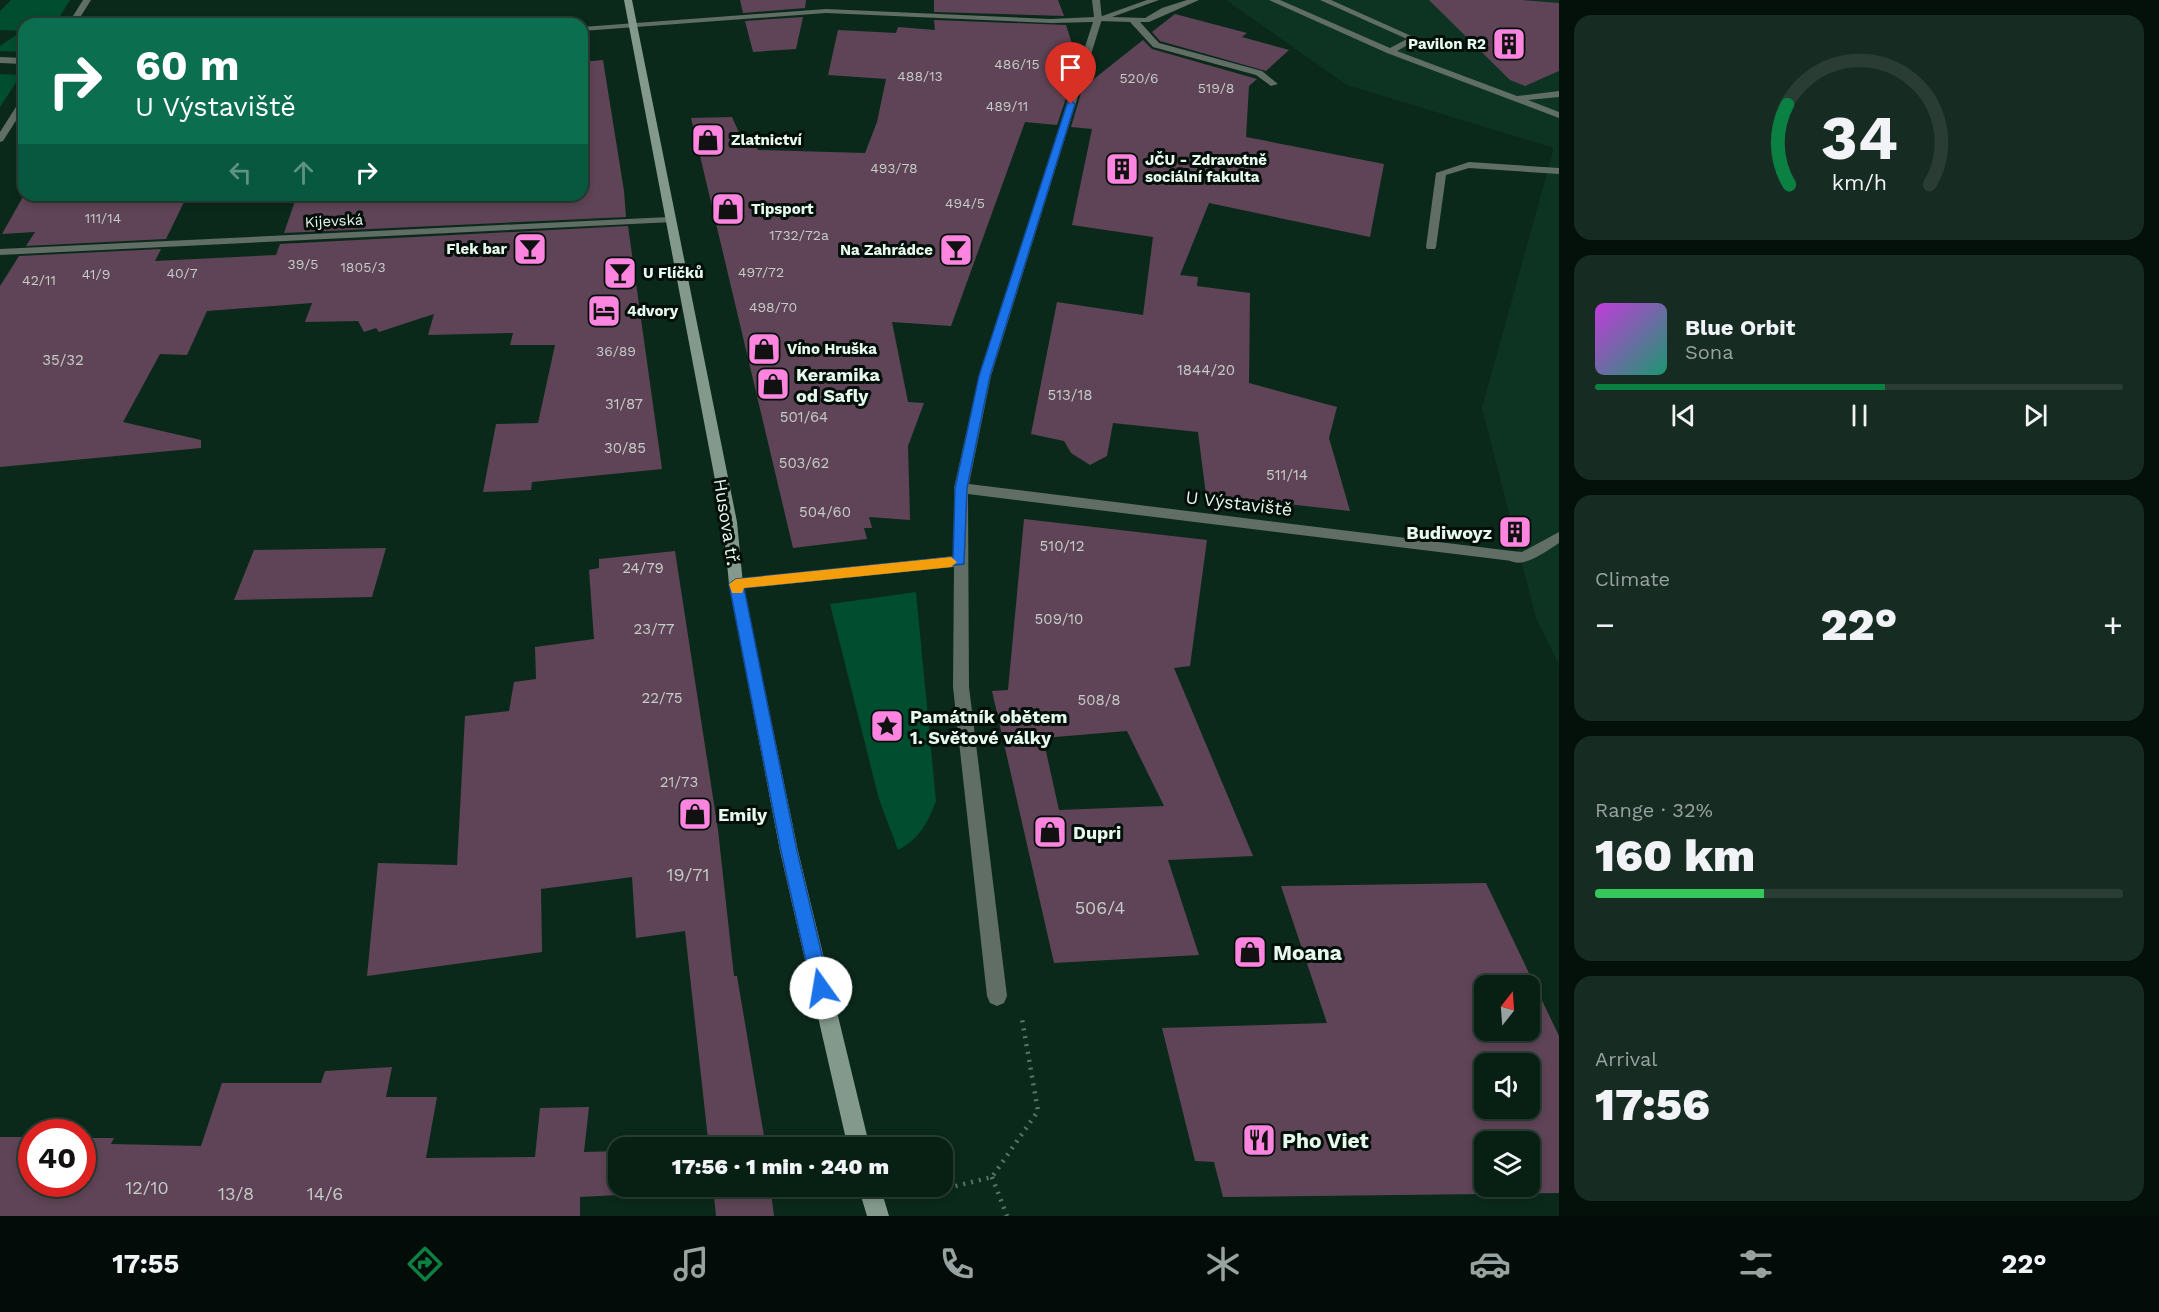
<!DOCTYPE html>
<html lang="en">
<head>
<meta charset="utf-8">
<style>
	body { margin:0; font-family:"Work Sans",sans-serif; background:#162c22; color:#f1f3f6; height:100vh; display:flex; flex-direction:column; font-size:22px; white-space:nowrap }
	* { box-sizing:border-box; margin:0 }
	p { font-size:20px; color:#98a2a0 }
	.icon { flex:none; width:33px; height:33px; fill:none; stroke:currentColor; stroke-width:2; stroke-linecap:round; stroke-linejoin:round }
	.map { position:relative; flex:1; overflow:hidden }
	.details { display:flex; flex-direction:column; gap:15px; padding:15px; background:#04110b; width:600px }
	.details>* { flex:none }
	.guide { position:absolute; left:18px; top:18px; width:570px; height:183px; border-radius:18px; box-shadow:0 3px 9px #0003,0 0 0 2px #293d34; background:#0b6e4f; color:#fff; overflow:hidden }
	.needle { width:39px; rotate:17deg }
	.fabs { position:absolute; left:1474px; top:975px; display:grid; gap:12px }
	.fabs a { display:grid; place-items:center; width:66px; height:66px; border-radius:12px; background:#081f14; box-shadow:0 3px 9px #0003,0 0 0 2px #293d34; font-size:30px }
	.speed { position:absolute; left:18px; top:1119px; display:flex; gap:12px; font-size:30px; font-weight:700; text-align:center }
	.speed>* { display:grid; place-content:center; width:78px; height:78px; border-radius:50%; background:#081f14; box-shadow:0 3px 9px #0003,0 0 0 2px #293d34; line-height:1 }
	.speed .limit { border:9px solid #d22; background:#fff; color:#111 }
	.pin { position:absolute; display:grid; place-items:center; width:51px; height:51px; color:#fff; margin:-62px -26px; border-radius:50% 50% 50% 0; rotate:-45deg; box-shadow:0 0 6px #0007 }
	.pin .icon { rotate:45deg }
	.me { position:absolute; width:66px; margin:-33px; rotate:347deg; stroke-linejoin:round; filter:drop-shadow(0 0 4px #0008) }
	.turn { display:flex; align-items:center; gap:21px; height:126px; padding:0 18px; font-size:27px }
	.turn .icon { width:78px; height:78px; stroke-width:2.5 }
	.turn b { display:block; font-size:42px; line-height:51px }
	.lanes { display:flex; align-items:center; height:57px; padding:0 18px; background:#0003; justify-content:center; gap:30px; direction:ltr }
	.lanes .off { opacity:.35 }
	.big { font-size:45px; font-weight:800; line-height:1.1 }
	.details .card { flex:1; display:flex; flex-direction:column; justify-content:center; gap:9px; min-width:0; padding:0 21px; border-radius:18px; background:#162c22 }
	.details .dial { align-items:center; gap:0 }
	.dial svg { height:156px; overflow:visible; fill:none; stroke:#293d34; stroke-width:7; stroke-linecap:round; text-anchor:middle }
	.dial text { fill:#f1f3f6; stroke:none }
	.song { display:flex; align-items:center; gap:18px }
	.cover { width:72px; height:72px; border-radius:9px; background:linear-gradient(135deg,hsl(290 70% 55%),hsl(160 70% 35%)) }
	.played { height:6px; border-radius:3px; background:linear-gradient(90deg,#0b8043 55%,#293d34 55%) }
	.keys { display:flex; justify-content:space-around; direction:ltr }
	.heat { display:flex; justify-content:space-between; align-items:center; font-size:33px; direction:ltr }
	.charge { height:9px; border-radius:4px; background:linear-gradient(90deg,#34c759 32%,#293d34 0) }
	.trip { position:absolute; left:608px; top:1137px; width:345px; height:60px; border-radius:18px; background:#081f14; box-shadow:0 3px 9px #0003,0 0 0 2px #293d34; font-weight:800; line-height:60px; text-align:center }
	.dock { display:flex; height:96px; justify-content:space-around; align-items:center; background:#030c08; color:#98a2a0 }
	.dock .icon { width:42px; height:42px }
	.dock .on { color:#0b8043 }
	.dock b { font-size:27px; color:#f1f3f6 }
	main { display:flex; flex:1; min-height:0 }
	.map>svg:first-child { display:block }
</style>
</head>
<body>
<main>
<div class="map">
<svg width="1559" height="1216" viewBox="0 0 1559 1216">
	<rect width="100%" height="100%" fill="#0b291b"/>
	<!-- built -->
	<path fill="#0d3423" d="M 1226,0 L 1559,0 L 1559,664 L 1536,618 L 1482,408 L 1554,148 L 1347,85 Z"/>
	<!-- green -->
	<g fill="#004d30">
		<path d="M 11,0 L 70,0 L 55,24 L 24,24 L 24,52 L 0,51 L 0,46 L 22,31 L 0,30 L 0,11 Z"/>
		<path d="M 0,74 L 21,75 L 0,107 Z"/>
		<path d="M 916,592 L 936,801 C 927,824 920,838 898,850 L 879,799 L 830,604 Z"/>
	</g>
	<!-- building -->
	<g fill="#5e4456" fill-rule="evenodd">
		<path d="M 740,0 L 806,0 L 805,8 L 743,13 Z"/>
		<path d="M 934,0 L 1058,0 L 1064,16 L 934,12 Z"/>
		<path d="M 1429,0 L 1522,0 L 1559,3 L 1559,71 L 1525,86 L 1510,80 Z"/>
		<path d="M 1175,14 L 1247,33 L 1242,37 L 1289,50 L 1266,71 L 1160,41 L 1152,32 Z"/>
		<path d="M 803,17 L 796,49 L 753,52 L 745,21 Z"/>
		<path d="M 934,20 L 1066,25 L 1078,62 L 1057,125 L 1025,122 L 951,326 L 892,322 L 908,402 L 924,403 L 908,446 L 910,520 L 869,517 L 872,528 L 864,528 L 867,539 L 793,548 L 691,118 L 732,117 L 746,148 L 757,148 L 758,150 L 865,153 L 877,122 L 886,79 L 828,75 L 838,30 L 896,33 L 898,27 L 935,30 Z"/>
		<path d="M 1143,40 L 1152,49 L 1257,79 L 1249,86 L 1246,137 L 1384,164 L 1370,237 L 1209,203 L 1180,275 L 1198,277 L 1197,286 L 1250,293 L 1249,383 L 1337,407 L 1329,438 L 1350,511 L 1206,495 L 1198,432 L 1113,423 L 1107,456 L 1090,465 L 1071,453 L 1064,441 L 1031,434 L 1057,302 L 1143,315 L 1153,237 L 1072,225 L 1092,129 L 1071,127 L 1084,83 L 1085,86 Z"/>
		<path d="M 603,60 L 624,191 L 626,217 L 284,233 L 295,201 L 402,195 L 582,195 L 582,62 Z"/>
		<path d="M 24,195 L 142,195 L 143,202 L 185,200 L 166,239 L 26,246 L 35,232 L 2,234 Z"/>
		<path d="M 628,226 L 662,469 L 532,482 L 531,490 L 483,492 L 496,424 L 538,423 L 555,345 L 510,345 L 513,333 L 428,335 L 434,314 L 379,332 L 376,328 L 364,332 L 358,321 L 305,322 L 312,303 L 207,311 L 187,355 L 160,354 L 123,422 L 201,440 L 201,448 L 0,467 L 0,286 L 19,256 L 161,249 L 155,261 L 276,255 L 280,244 Z"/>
		<path d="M 1024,519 L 1207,540 L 1190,666 L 1174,668 L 1253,856 L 1168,860 L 1199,955 L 1054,963 L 992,691 L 1008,690 ZM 1127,731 L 1164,806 L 1059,810 L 1043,738 Z"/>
		<path d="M 386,548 L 372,597 L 234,600 L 254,550 Z"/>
		<path d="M 675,551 L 718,830 L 734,976 L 737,976 L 766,1148 L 709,1148 L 685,931 L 636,938 L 632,877 L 541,889 L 542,952 L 367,976 L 378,863 L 457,865 L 465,716 L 509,711 L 514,682 L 536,679 L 535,647 L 594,639 L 589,570 L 599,568 L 599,559 Z"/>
		<path d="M 1486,883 L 1559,1036 L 1559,1193 L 1223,1197 L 1214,1162 L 1195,1161 L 1162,1028 L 1327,1023 L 1281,886 ZM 1485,986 L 1530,986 L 1530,1030 L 1485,1030 ZM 1485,1064 L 1530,1064 L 1530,1108 L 1485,1108 ZM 1485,1142 L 1530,1142 L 1530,1186 L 1485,1186 Z"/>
		<path d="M 392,1067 L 386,1097 L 437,1097 L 426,1158 L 535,1157 L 540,1108 L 589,1107 L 584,1152 L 618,1151 L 618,1195 L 580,1197 L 580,1216 L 0,1216 L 0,1137 L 32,1137 L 32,1184 L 82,1184 L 82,1138 L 114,1138 L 111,1144 L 201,1146 L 222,1083 L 321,1083 L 325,1071 Z"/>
		<path d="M 713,1186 L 770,1186 L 774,1216 L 716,1216 Z"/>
	</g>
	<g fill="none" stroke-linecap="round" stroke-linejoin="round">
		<!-- path -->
		<g stroke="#5a7366" stroke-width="4.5" stroke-dasharray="2 6" stroke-linecap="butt">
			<path d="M 992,1177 L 1007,1216"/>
			<path d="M 940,1190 L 992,1177 L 1038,1111 L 1022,1019"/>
		</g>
		<!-- lane -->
		<g fill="#606e66" fill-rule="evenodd">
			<path d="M 1147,0 L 1159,0 L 1112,17 L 1145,18 L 1162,8 L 1187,0 L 1199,0 L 1149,22 L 1140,22 L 1159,43 L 1262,71 L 1278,84 L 1271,86 L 1256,75 L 1153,47 L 1130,22 L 1098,21 L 1094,19 Z"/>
			<path d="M 1269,0 L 1280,0 L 1390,48 L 1407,39 L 1320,0 L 1331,0 L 1418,39 L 1397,51 L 1517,96 L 1559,91 L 1559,97 L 1528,100 L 1559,112 L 1559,118 L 1387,53 Z"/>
			<path d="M 1469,162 L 1559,168 L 1559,174 L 1469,168 L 1446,175 L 1436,247 L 1435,249 L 1427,249 L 1426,247 L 1436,173 Z"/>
			<path d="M 1559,532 L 1559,543 C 1546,551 1518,574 1505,556 L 1512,551 L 1522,552 Z"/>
		</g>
		<!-- street -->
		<g fill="#606e66" fill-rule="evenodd">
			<path d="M 83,0 L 91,0 L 76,24 L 68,24 Z"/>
			<path d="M 1092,0 L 1100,0 L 1102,19 L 991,376 L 969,484 L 1512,551 L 1519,556 L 1512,561 L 968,494 L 969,687 L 1007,996 L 1004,1003 L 997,1006 L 990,1003 L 987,996 L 953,687 L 954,567 L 736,589 L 731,588 L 729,584 L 731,580 L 736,579 L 954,556 L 954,488 L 979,376 L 1093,22 L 1051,23 L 826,13 L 582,31 L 582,27 L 826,9 L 1051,19 L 1094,17 Z"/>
			<path d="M 0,57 L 24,58 L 24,64 L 0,63 Z"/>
			<path d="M 24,98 L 24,108 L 3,141 L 0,142 L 0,132 L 21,99 Z"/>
			<path d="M 669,217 L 674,220 L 673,222 L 0,255 L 0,249 Z"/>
		</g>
		<!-- secondary -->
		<g fill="#83998c" fill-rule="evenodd">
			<path d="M 624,0 L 632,0 L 737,522 L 743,584 L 798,851 L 870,1148 L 848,1148 L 780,851 L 729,584 L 723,522 Z"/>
			<path d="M 858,1186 L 880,1186 L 889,1216 L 867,1216 Z"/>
		</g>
	</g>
	<!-- route -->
	<path fill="#1a73e8" stroke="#114b97" stroke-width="1.5" d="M 1071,101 L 1075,104 L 990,376 L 967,488 L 964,564 L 744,588 L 797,851 L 830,988 L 828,994 L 821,997 L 815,994 L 812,988 L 781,851 L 729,584 L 736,579 L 953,557 L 955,488 L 979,376 L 1067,104 Z"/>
	<!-- slow -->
	<path fill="#f59e0b" d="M 951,557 L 957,562 L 951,567 L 744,588 L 742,593 L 732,593 L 729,584 L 736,579 Z"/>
	<!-- icons -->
	<defs>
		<symbol id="building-square" viewBox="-11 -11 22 22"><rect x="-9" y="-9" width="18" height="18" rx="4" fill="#fe85df" stroke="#040f09"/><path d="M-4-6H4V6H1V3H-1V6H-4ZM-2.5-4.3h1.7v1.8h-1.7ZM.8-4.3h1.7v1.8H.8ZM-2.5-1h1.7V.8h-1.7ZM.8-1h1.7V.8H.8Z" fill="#111"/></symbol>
		<symbol id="shop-square" viewBox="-11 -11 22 22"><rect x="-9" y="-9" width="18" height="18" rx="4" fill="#fe85df" stroke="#040f09"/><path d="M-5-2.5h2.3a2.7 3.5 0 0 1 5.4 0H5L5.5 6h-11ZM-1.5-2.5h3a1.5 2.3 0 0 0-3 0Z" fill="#111"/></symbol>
		<symbol id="bar-square" viewBox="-11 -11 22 22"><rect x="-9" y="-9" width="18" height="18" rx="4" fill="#fe85df" stroke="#040f09"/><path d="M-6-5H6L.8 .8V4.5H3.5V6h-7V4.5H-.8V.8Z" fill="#111"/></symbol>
		<symbol id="hotel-square" viewBox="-11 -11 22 22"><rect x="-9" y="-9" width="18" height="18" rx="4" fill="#fe85df" stroke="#040f09"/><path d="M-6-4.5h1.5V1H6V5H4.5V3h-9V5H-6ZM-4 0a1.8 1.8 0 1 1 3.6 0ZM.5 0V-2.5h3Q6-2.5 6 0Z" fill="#111"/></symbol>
		<symbol id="sight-square" viewBox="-11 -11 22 22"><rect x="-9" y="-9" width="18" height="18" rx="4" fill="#fe85df" stroke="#040f09"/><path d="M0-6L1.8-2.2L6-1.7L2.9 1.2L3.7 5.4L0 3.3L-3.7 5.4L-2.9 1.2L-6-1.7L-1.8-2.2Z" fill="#111"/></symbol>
		<symbol id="restaurant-square" viewBox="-11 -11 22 22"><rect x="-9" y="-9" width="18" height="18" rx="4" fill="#fe85df" stroke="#040f09"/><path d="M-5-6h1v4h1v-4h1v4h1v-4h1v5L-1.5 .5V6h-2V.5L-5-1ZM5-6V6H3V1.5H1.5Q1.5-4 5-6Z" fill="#111"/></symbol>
	</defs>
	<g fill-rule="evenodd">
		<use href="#building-square" x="1490" y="25" width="38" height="38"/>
		<use href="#shop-square" x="689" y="121" width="38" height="38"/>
		<use href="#building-square" x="1103" y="150" width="38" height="38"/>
		<use href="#shop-square" x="709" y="190" width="38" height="38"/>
		<use href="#bar-square" x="511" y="230" width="38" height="38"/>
		<use href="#bar-square" x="937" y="231" width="38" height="38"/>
		<use href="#bar-square" x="601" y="254" width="38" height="38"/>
		<use href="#hotel-square" x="585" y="292" width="38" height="38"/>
		<use href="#shop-square" x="745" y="330" width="38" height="38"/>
		<use href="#shop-square" x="754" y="365" width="38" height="38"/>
		<use href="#building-square" x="1496" y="513" width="38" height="38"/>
		<use href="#sight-square" x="868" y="707" width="38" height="38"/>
		<use href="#shop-square" x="676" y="795" width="38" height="38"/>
		<use href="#shop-square" x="1031" y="813" width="38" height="38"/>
		<use href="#shop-square" x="1231" y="933" width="38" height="38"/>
		<use href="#restaurant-square" x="1240" y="1121" width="38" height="38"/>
	</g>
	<g text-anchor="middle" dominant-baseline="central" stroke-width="6" stroke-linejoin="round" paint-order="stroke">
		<!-- far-number labels -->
		<g font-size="14" fill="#c5cbc8">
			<text x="1017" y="64">486/15</text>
			<text x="920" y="76">488/13</text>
			<text x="1139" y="78">520/6</text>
			<text x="1216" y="88">519/8</text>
			<text x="1007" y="106">489/11</text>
			<text x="894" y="168">493/78</text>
			<text x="965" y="203">494/5</text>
			<text x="103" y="218">111/14</text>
			<text x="799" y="235">1732/72a</text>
			<text x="303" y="264">39/5</text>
			<text x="363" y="267">1805/3</text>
			<text x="761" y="272">497/72</text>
			<text x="182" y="273">40/7</text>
			<text x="96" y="274">41/9</text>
			<text x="39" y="280">42/11</text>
			<text x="773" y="307">498/70</text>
			<text x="616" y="351">36/89</text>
		</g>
		<!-- far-poi labels -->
		<g font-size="15" font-weight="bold" fill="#e7f8ee" stroke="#040f09" text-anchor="start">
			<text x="1486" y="44" text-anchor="end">Pavilon R2</text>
			<text x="731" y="140">Zlatnictví</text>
			<text x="1145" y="160">JČU - Zdravotně<tspan x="1145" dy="17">sociální fakulta</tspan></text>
			<text x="751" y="209">Tipsport</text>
			<text x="507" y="249" text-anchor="end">Flek bar</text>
			<text x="933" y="250" text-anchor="end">Na Zahrádce</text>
			<text x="643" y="273">U Flíčků</text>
			<text x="627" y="311">4dvory</text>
			<text x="787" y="349">Víno Hruška</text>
		</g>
		<!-- far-street labels -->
		<g font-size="15" fill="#e7f8ee" stroke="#040f09">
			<text transform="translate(334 221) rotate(-3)">Kijevská</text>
		</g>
		<!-- number labels -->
		<g font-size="15" fill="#c5cbc8">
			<text x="63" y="360">35/32</text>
			<text x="1206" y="370">1844/20</text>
			<text x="1070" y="395">513/18</text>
			<text x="624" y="404">31/87</text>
			<text x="804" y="417">501/64</text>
			<text x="625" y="448">30/85</text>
			<text x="804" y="463">503/62</text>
			<text x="1287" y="475">511/14</text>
			<text x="825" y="512">504/60</text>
			<text x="1062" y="546">510/12</text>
			<text x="643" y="568">24/79</text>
			<text x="1059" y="619">509/10</text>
			<text x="654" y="629">23/77</text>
			<text x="662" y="698">22/75</text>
			<text x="1099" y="700">508/8</text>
			<text x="679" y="782">21/73</text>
		</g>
		<!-- poi labels -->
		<g font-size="18" font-weight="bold" fill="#e7f8ee" stroke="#040f09" text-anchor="start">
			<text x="796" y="374">Keramika<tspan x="796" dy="21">od Safly</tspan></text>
			<text x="1492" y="532" text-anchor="end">Budiwoyz</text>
			<text x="910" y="716">Památník obětem<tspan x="910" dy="21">1. Světové války</tspan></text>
			<text x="718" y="814">Emily</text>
			<text x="1073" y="832">Dupri</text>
		</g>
		<!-- street labels -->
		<g font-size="18" fill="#e7f8ee" stroke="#040f09">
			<text transform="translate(1239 503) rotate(7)">U Výstaviště</text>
			<text transform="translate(727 522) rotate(81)">Husova tř.</text>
		</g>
		<!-- near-number labels -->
		<g font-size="18" fill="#c5cbc8">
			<text x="688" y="874">19/71</text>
			<text x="1100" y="907">506/4</text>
			<text x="147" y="1187">12/10</text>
			<text x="236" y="1193">13/8</text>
			<text x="325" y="1193">14/6</text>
		</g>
		<!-- near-poi labels -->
		<g font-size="21" font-weight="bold" fill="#e7f8ee" stroke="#040f09" text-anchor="start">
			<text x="1273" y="952">Moana</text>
			<text x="1282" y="1140">Pho Viet</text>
		</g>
	</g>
</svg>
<div class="fabs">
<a><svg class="needle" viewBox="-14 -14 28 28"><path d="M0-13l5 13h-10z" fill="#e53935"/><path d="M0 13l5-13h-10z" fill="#98a2a0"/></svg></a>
<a><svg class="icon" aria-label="sound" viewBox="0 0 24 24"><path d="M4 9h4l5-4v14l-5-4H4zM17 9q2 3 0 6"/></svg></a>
<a><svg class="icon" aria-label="layers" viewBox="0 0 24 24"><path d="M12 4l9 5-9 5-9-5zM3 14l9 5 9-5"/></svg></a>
</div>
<div class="speed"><div class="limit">40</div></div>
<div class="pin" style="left:1071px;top:104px;background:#d93025"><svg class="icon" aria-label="arrive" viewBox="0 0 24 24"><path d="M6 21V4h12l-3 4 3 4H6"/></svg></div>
<svg class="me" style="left:821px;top:988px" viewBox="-20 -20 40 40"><circle r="19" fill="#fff"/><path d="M0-13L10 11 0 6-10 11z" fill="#1a73e8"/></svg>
<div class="trip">17:56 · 1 min · 240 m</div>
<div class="guide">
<div class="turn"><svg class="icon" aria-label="right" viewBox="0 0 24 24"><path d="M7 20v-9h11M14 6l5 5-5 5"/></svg><div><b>60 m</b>U Výstaviště</div></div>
<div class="lanes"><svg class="icon off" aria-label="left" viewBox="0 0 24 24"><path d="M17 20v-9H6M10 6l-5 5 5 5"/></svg><svg class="icon off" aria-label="ahead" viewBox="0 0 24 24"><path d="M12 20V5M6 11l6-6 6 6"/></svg><svg class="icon" aria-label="right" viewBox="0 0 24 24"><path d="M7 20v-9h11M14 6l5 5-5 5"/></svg></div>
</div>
</div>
<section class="details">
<div class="card dial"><svg viewBox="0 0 100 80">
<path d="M14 69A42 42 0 1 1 86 69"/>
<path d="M14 69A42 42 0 0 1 13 28" stroke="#0b8043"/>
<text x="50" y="56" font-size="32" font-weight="700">34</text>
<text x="50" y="72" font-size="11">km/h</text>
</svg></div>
<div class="card">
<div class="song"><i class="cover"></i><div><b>Blue Orbit</b><p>Sona</p></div></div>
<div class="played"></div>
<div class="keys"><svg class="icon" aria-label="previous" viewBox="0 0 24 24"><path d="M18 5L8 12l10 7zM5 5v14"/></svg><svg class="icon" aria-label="pause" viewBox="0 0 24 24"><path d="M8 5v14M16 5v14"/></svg><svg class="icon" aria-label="next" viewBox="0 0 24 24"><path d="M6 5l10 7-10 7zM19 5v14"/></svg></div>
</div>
<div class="card"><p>Climate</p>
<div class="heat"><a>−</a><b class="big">22°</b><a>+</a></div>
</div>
<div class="card"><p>Range · 32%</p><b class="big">160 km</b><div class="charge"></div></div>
<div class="card"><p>Arrival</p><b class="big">17:56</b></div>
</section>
</main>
<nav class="dock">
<b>17:55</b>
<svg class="icon on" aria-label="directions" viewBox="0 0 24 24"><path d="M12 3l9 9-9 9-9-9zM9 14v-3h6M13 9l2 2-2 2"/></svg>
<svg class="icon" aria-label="music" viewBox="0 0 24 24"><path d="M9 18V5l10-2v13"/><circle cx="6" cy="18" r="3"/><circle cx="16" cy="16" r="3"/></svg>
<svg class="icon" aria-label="phone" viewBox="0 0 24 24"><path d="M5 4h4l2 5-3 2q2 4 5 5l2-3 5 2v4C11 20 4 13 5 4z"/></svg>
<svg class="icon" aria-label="climate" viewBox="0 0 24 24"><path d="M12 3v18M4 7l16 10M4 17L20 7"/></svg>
<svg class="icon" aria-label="car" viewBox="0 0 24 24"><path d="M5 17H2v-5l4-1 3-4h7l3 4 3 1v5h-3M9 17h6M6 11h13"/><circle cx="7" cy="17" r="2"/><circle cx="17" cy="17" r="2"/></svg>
<svg class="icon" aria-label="filters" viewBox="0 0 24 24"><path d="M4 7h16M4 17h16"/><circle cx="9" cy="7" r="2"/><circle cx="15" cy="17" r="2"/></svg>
<b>22°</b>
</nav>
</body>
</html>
